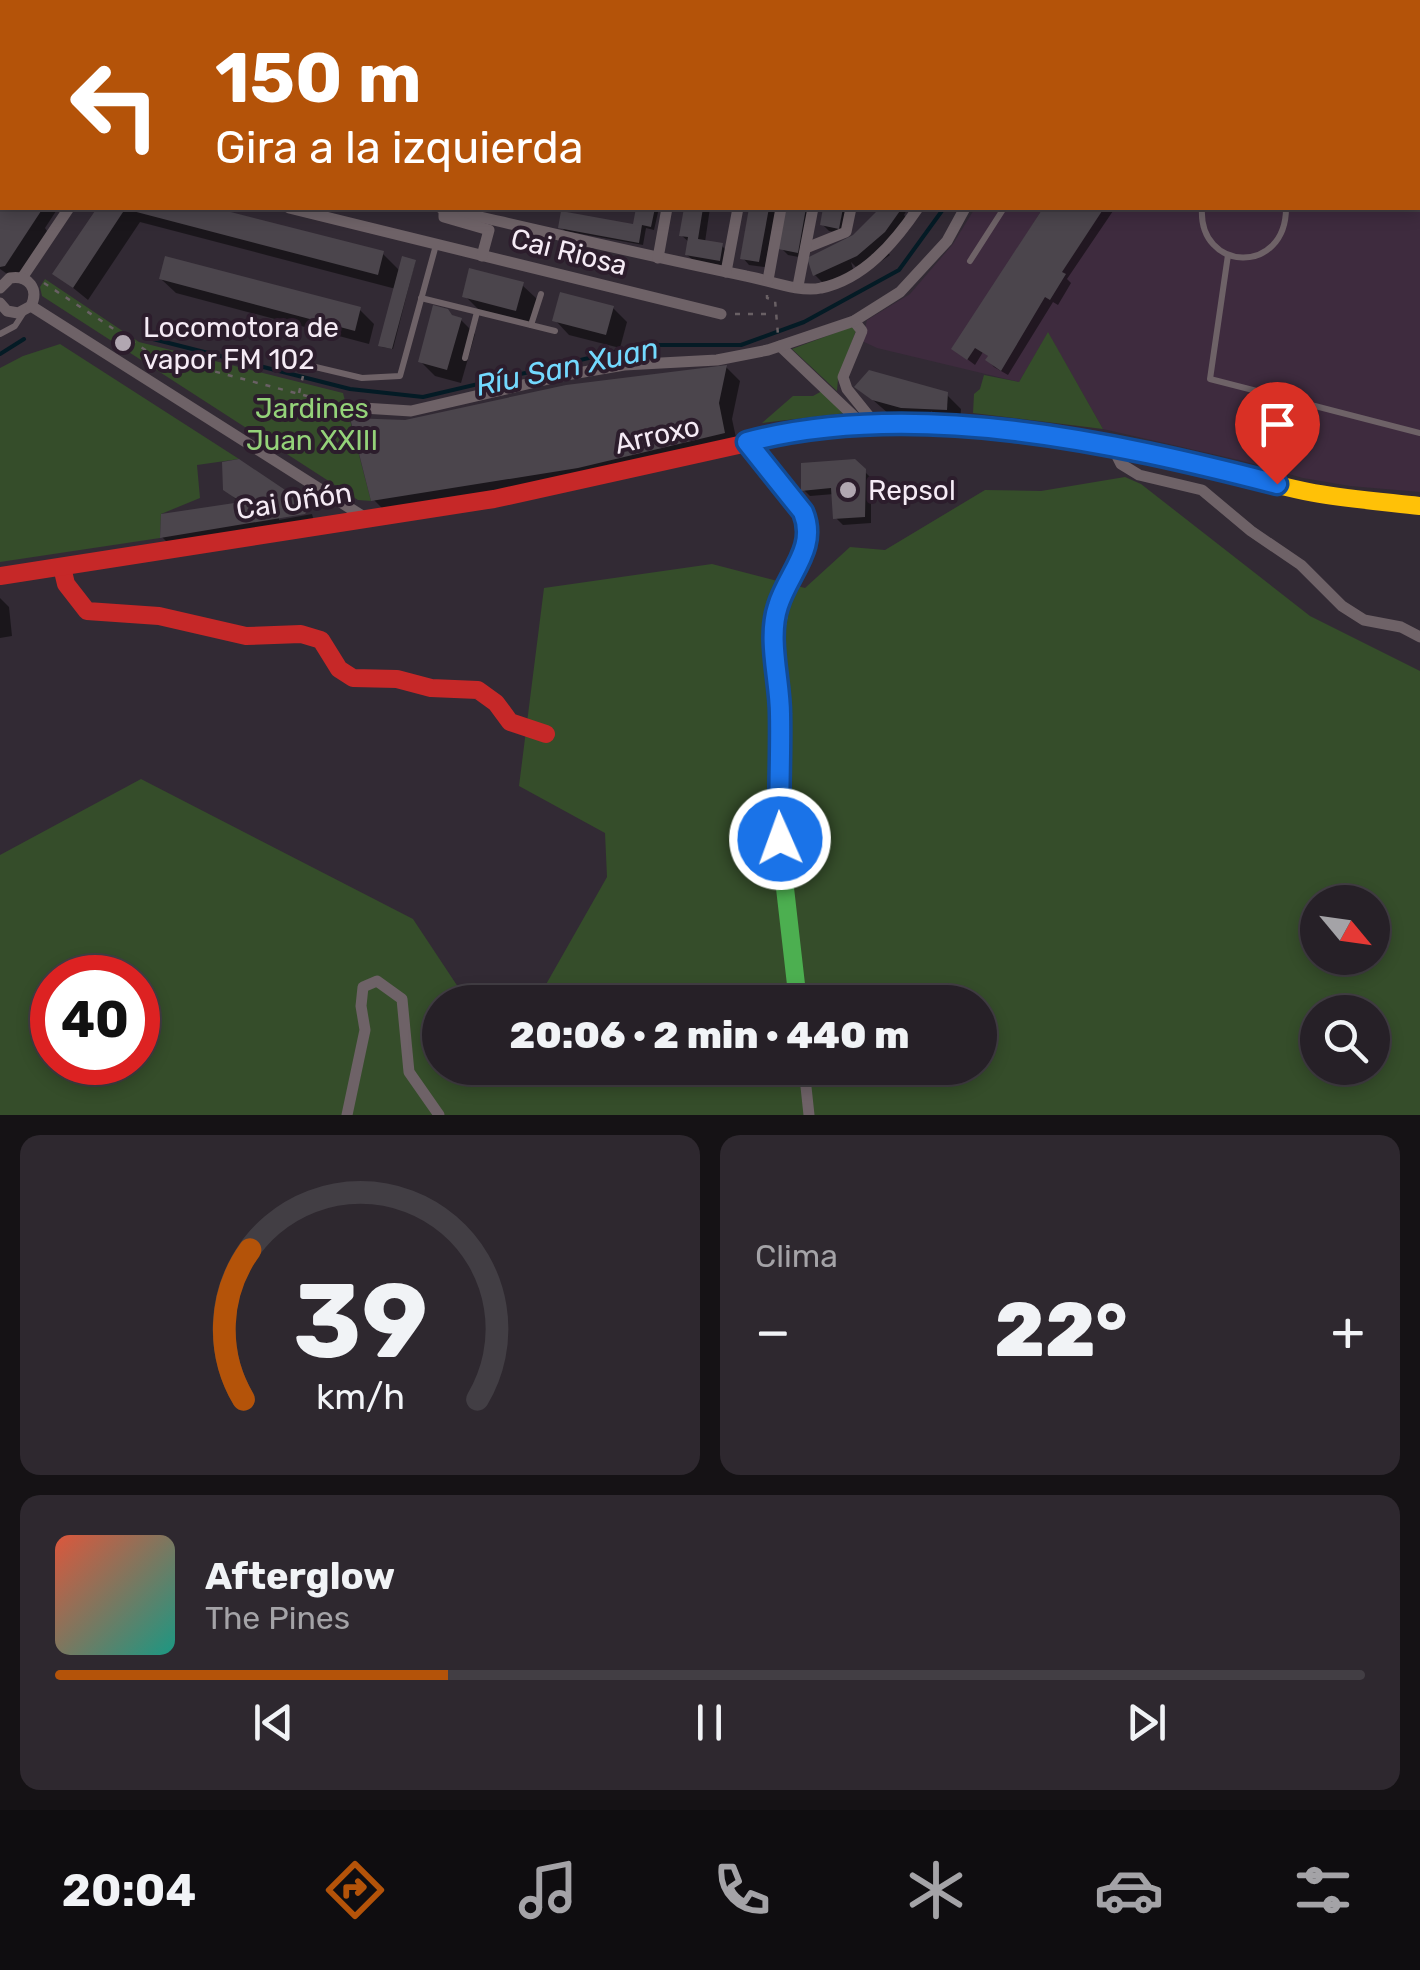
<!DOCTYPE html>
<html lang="es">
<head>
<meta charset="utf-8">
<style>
	body { margin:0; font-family:Rubik,sans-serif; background:#2e282f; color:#f1f3f6; height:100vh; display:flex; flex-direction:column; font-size:38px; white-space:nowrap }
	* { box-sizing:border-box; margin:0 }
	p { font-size:32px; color:#a4a3a7 }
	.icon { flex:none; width:55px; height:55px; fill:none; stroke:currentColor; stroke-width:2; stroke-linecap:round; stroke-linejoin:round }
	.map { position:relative; height:1115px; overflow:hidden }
	.side { display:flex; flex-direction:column; gap:20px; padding:20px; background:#151215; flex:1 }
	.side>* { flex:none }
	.guide { position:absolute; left:0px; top:0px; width:1420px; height:210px; box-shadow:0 5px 15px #0003,0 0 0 2px #423e44; background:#b45309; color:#fff; overflow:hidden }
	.needle { width:65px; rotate:119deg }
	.buttons { position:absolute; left:1300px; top:885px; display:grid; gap:20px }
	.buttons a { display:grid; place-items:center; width:90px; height:90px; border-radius:50%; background:#262027; box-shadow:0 5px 15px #0003,0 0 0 2px #423e44; font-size:50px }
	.speed { position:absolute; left:30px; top:955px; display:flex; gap:20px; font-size:50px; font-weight:700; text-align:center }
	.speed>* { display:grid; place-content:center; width:130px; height:130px; border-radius:50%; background:#262027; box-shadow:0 5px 15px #0003,0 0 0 2px #423e44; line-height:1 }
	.speed .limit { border:15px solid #d22; background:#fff; color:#111 }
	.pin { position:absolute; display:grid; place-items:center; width:85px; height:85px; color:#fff; margin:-102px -42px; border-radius:50% 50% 50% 0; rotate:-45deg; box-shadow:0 0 10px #0007 }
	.pin .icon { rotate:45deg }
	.me { position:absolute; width:110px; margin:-55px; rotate:358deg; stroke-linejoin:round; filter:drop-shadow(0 0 8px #0008) }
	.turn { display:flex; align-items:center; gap:35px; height:210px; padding:0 50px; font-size:45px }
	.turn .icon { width:130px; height:130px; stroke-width:2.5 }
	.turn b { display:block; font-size:70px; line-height:85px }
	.big { font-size:75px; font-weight:800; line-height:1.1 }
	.side .widget { flex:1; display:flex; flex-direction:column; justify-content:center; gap:15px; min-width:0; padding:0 35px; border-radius:20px; background:#2e282f }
	.side .dial { align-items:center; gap:0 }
	.dial svg { height:260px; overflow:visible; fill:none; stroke:#423e44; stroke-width:7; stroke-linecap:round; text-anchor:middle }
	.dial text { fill:#f1f3f6; stroke:none }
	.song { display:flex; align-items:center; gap:30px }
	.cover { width:120px; height:120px; border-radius:15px; background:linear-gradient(135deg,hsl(10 70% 55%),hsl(170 70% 35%)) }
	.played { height:10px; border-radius:5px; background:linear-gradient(90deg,#b45309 30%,#423e44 30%) }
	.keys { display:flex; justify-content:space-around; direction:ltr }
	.heat { display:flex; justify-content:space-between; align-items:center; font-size:55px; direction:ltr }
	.side .tiles { flex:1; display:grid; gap:20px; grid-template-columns:1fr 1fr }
	.widget:last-child { grid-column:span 2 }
	.trip { position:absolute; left:422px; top:985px; width:575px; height:100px; border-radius:50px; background:#262027; box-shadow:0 5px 15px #0003,0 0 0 2px #423e44; font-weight:800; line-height:100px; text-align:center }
	.tab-bar { display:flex; height:160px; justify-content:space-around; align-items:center; background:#0f0d10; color:#a4a3a7 }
	.tab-bar .icon { width:70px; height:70px }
	.tab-bar .selected { color:#b45309 }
	.tab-bar b { font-size:45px; color:#f1f3f6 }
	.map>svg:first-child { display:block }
</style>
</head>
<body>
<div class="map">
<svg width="1420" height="1115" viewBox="0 0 1420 1115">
	<rect width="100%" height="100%" fill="#322a34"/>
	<!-- built -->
	<path fill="#3e2b3e" d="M 1356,0 L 1420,0 L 1420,492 L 1350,486 L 1303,478 L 1239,460 L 1103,429 L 1048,333 L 1019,382 L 877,348 L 862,341 L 867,320 L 910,294 L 953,244 L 975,208 L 1418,208 L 1418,2 L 1354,2 Z"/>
	<!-- green -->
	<g fill="#354d2a" fill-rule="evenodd">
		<path d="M 45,279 L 139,342 L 343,393 L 371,501 L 358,500 L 42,296 L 40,287 Z"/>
		<path d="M 851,327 L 857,328 L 838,379 L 837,391 L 792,349 Z"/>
		<path d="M 1048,332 L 1103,429 L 973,413 L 974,394 L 980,389 L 984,375 L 1019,382 Z"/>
		<path d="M 60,344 L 239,459 L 197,465 L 200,498 L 161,514 L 160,538 L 0,562 L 0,368 L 23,356 Z"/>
		<path d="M 822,391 L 846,413 L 762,423 L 793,396 L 813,396 Z"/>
		<path d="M 1125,477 L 1141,484 L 1310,616 L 1420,671 L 1420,1115 L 0,1115 L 0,855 L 141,779 L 413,919 L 468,1002 L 440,1002 L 440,1068 L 980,1068 L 980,1002 L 536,1002 L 607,877 L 605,833 L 519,786 L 544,588 L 712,564 L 805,588 L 850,547 L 885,550 L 985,490 L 1041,491 ZM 1318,902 L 1372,902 L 1372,958 L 1318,958 ZM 52,978 L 138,978 L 138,1062 L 52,1062 ZM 1318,1012 L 1372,1012 L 1372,1068 L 1318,1068 Z"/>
	</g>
	<!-- shadow -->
	<g fill="#0007">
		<path d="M 0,0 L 24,0 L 30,2 L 2,2 L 2,28 Z"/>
		<path d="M 44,0 L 75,0 L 79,2 L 42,2 Z"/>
		<path d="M 84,0 L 161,0 L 161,1 L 88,2 Z"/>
		<path d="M 257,0 L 284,0 L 288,2 L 261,2 Z"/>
		<path d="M 789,0 L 809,0 L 813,2 L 788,2 Z"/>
		<path d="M 0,57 L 2,58 L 2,119 L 0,117 Z"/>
		<path d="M 0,174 L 2,208 L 58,208 L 45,228 L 49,234 L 16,280 L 0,269 Z"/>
		<path d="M 100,208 L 205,208 L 383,254 L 401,272 L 415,262 L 393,349 L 382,347 L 396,289 L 140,222 L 88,300 L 56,274 Z"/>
		<path d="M 639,208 L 659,208 L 654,230 L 646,228 L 643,245 L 565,231 L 561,227 L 635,227 Z"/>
		<path d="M 686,208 L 710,208 L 705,242 L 721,245 L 728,252 L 726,266 L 694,261 L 687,255 L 690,243 L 681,235 Z"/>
		<path d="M 752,208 L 776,208 L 765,267 L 749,265 L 743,258 Z"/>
		<path d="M 788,208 L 813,208 L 804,258 L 788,255 L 781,248 Z"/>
		<path d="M 826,208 L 850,208 L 845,234 L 829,231 L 822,224 Z"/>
		<path d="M 882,208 L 908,208 L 904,215 L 909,220 L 886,251 L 890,255 L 863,274 L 851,262 L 854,272 L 824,284 L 815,275 L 810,259 L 838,248 L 865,228 Z"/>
		<path d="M 1043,208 L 1115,208 L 1067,279 L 1071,283 L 1058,305 L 1053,302 L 1008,375 L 994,367 L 988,360 L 990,357 L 983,352 L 975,365 L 954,349 Z"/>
		<path d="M 161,279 L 360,310 L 374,324 L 369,344 L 176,293 Z"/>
		<path d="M 522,285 L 537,299 L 530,324 L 479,310 L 465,296 Z"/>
		<path d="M 613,308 L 627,322 L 620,348 L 569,335 L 555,320 Z"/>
		<path d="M 454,318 L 461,320 L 475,334 L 461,383 L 435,376 L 421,362 Z"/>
		<path d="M 726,367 L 740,381 L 732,419 L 738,447 L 388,514 L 374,500 L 405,422 Z"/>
		<path d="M 858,387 L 947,395 L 961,409 L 960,423 L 942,422 L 931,411 L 931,415 L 915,414 L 914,421 L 889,414 Z"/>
		<path d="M 854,461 L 871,478 L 871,523 L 843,525 L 836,518 L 834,494 L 810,496 L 804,490 Z"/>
		<path d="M 226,489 L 304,506 L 308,510 L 279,515 L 279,520 L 312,514 L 314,521 L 176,551 L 162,537 L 241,505 Z"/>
		<path d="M 0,598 L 9,607 L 12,636 L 0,638 Z"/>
	</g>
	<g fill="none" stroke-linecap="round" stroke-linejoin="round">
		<!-- stream -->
		<g stroke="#041b25" stroke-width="4">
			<path d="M 1096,2 L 1099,0"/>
			<path d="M 149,338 L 350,389 L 423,397 L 644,345 L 741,345 L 804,322 L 899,270 L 944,208"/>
			<path d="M 0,354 L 24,339"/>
		</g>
	</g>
	<!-- building -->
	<g fill="#4b454c">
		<path d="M 0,208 L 43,208 L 5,266 L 0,267 Z"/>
		<path d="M 97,208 L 215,208 L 384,251 L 378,275 L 125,209 L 73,288 L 52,274 Z"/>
		<path d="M 636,208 L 655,208 L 651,227 L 642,225 L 639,243 L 558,228 L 561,211 L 633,224 Z"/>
		<path d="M 684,208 L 703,208 L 698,239 L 723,243 L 720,261 L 685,255 L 688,237 L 679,236 Z"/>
		<path d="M 749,208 L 769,208 L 759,262 L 740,259 Z"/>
		<path d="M 786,208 L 806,208 L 798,253 L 778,249 Z"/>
		<path d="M 823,208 L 843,208 L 839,229 L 820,225 Z"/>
		<path d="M 880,208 L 902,208 L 885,232 L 857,256 L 813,276 L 807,258 L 853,235 Z"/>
		<path d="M 1043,208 L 1104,208 L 1062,272 L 1066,274 L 1050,300 L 1045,297 L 1001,371 L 985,360 L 988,356 L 975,348 L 967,360 L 951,349 Z"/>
		<path d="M 165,256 L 361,307 L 355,331 L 159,279 Z"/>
		<path d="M 402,256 L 416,260 L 392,349 L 378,346 Z"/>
		<path d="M 469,268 L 524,282 L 516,311 L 462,297 Z"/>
		<path d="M 560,292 L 614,306 L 606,335 L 552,321 Z"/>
		<path d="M 433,305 L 448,309 L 452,315 L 462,318 L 447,370 L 418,362 Z"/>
		<path d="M 727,365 L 719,403 L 725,433 L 578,468 L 371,501 L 350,418 L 405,420 L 566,385 Z"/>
		<path d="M 869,370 L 948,392 L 947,410 L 901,408 L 872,400 L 854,387 Z"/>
		<path d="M 239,459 L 306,504 L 308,510 L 305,514 L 160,538 L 161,514 L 241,502 L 223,490 L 222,462 Z"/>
		<path d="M 855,459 L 866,469 L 865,517 L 833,519 L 831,488 L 801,491 L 801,463 Z"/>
	</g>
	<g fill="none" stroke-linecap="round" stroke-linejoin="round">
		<!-- path -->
		<g stroke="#696064" stroke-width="2.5" stroke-dasharray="5 8" stroke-linecap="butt">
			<path d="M 943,2 L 945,0"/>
			<path d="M 1075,2 L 1077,0"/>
			<path d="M 44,283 L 153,355 L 333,403"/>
			<path d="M 767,295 L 767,298 L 775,300 L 778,335"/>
			<path d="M 735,314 L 772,314"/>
			<path d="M 299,393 L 303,376"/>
		</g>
		<!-- lane -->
		<g stroke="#6e6267" stroke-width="6">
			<path d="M 0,161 L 2,162"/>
			<path d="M 1418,202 L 1420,202"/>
			<path d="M 1202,208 C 1198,272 1286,276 1286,208"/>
			<path d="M 1228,255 L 1210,379 L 1420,433"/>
			<path d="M 970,261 L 1004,208"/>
			<path d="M 421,298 L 555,331"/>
			<path d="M 531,325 L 541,294"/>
			<path d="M 0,334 L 15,326 L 24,312"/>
			<path d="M 465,358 L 477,312"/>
			<path d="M 307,365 L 362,378 L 400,376 L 436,245"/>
		</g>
		<!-- street -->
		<g stroke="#6e6267" stroke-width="11">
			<path d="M 227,0 L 231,2"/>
			<path d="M 840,0 L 844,2"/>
			<path d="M 199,2 L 201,0"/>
			<path d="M 377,2 L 378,0"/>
			<path d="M 530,2 L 531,0"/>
			<path d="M 703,2 L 703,0"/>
			<path d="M 776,2 L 777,0"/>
			<path d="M 1124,2 L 1126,0"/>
			<path d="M 0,39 L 2,40"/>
			<path d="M 0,123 L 2,123"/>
			<path d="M 289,208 L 721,314"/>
			<path d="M 441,208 C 542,231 644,255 746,276 C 768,280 800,293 821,288 C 864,279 895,242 918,208"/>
			<path d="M 454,216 L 444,213 L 444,217 L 489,230 L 482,256"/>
			<path d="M 806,248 L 846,232 L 851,208"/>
			<path d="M 658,258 L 667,208"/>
			<path d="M 726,272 L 738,208"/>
			<path d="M 22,278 L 69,208"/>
			<path d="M 768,280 L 781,208"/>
			<path d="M 798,286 L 813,208"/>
			<path d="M 0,288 L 10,278 C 29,275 39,289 31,306 L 18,313 L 7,311 L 0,303"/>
			<path d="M 31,306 L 364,517"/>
			<path d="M 854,321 L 862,331 L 843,377 L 847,389 L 876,425"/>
			<path d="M 780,346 L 863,425"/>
			<path d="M 347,407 L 411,411 L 566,375 L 624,365 L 717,360 L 768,350 L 854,321 L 900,292 L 947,241 L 965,208"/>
			<path d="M 1112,446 L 1121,464 L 1139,475 L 1202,490 L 1251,531 L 1301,565 L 1342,606 L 1364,620 L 1401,627 L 1420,637"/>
			<path d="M 804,1068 L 809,1115"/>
			<path d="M 347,1115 L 365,1030 L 361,1006 L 363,987 L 377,981 L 402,999 L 409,1072 L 439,1115"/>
		</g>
		<!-- fast -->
		<path stroke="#4caf50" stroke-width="18" d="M 747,442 L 803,512 L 807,528 L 802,558 L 781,603 L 775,635 L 780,712 L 781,853 L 798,1002"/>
		<!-- slow -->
		<path stroke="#ffc107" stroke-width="18" d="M 793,433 C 924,409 1073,438 1202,466 C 1240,474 1276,486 1314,493 C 1349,499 1385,502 1420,506"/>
		<!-- jam -->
		<g stroke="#c62828" stroke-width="18">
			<path d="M 62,567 L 66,584 L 87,611 L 159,616 L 246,636 L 301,634 L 321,640 L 339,669 L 353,678 L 397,679 L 431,688 L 478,690 L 496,703 L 510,722 L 546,734"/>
			<path d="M 0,576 L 494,499 L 793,433"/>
		</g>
	</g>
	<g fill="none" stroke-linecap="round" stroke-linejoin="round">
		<defs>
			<path id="route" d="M 780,839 C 778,797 781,756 780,714 C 780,680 767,639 778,606 C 788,573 818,548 803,512 L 747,442 C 913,398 1114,442 1277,484"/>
		</defs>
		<!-- route casing -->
		<use href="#route" stroke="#114b97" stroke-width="25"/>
		<!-- route -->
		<use href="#route" stroke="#1a73e8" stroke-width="18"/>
	</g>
	<!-- markers -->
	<g fill="#b1a7b1" stroke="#2c1d2c" stroke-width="4">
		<circle cx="123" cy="343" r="10"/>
		<circle cx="848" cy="490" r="10"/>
	</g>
	<g text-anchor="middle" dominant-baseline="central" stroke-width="8" stroke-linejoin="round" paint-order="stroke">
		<!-- street labels -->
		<g font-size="28" fill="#f5ebf5" stroke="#2c1d2c">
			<text transform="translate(569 252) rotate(14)">Cai Riosa</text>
			<text transform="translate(657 435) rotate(-13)">Arroxo</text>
			<text transform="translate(294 501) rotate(-9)">Cai Oñón</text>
		</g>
		<!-- poi labels -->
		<g font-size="28" fill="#f5ebf5" stroke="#2c1d2c" text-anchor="start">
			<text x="143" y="327">Locomotora de<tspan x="143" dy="32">vapor FM 102</tspan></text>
			<text x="868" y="490">Repsol</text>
		</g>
		<!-- park labels -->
		<g font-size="28" fill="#94d279" stroke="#2c1d2c">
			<text x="312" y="408">Jardines<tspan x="312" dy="32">Juan XXIII</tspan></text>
		</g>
		<!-- water labels -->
		<g font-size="30" font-style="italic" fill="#73d9fe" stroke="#2c1d2c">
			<text transform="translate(567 367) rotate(-12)">Ríu San Xuan</text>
		</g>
	</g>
</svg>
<div class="buttons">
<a><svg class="needle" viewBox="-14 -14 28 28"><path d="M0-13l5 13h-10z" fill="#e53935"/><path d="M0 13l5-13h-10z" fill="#a4a3a7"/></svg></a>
<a><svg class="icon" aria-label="search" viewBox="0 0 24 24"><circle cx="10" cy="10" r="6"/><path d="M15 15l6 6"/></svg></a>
</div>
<div class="speed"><div class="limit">40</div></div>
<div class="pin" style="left:1277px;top:484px;background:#d93025"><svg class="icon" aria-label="arrive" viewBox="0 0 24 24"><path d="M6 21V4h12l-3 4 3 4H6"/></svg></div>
<svg class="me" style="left:780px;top:839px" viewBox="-20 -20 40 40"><circle r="17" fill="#1a73e8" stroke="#fff" stroke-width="3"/><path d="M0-11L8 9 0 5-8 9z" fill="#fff"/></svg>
<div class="trip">20:06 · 2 min · 440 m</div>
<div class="guide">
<div class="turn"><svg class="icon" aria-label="left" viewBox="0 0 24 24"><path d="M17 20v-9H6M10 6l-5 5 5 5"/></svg><div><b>150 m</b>Gira a la izquierda</div></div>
</div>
</div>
<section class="side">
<div class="tiles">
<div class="widget dial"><svg viewBox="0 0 100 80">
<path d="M14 69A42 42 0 1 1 86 69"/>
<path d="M14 69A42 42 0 0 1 16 23" stroke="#b45309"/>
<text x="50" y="56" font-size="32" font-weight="700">39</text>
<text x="50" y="72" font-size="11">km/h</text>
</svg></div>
<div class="widget"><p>Clima</p>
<div class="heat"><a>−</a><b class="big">22°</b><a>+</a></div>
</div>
<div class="widget">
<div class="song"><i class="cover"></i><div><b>Afterglow</b><p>The Pines</p></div></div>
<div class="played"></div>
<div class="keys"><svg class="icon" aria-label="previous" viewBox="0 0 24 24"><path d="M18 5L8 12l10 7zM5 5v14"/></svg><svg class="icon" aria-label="pause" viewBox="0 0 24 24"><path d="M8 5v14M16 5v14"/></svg><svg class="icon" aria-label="next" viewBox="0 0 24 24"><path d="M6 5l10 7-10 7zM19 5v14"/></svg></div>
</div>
</div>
</section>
<nav class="tab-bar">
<b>20:04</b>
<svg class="icon selected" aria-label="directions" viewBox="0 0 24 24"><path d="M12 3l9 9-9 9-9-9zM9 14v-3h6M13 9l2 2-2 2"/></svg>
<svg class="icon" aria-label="music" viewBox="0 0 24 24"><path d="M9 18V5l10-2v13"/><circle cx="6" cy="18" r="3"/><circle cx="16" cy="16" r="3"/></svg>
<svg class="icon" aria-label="phone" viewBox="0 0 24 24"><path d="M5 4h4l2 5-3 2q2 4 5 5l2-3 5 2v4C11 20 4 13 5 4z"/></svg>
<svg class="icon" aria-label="climate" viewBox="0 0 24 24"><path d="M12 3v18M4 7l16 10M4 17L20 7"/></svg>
<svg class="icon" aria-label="car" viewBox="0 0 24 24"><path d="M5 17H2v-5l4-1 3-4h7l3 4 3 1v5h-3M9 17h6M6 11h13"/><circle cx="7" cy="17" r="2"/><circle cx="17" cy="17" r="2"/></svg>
<svg class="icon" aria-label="filters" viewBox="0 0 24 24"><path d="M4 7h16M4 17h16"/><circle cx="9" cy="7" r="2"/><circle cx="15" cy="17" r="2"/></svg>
</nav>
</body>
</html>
